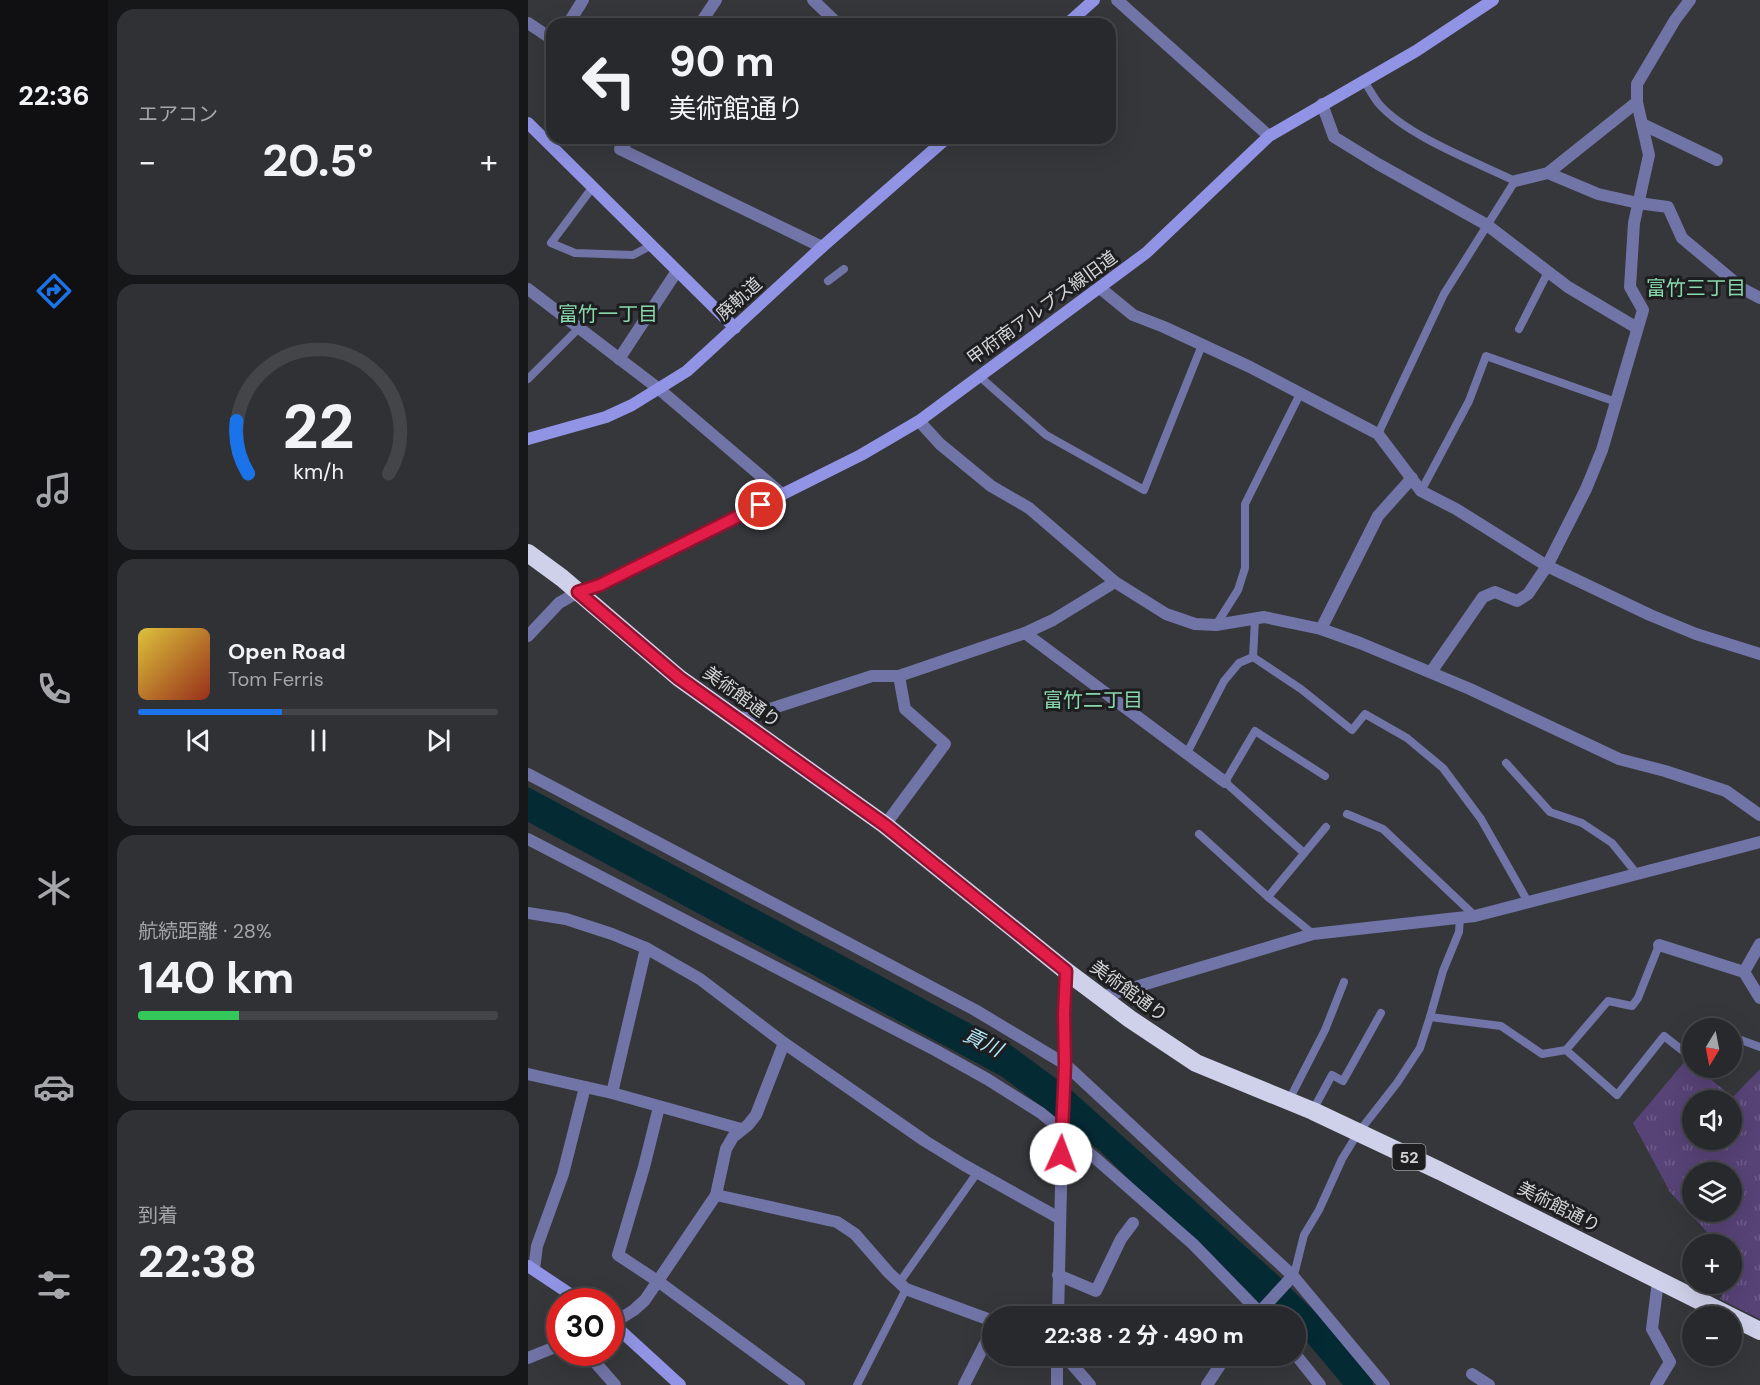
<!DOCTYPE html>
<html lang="ja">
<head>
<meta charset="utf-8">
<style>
	body { margin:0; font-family:"DM Sans","Noto Sans JP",sans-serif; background:#303134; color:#f1f3f6; height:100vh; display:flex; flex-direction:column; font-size:22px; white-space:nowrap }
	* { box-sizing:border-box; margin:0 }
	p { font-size:20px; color:#a5a6a9 }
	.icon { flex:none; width:33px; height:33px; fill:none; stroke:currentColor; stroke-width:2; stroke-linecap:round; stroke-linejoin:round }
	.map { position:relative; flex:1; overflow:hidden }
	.details { display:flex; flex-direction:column; gap:9px; padding:9px; background:#161718; width:420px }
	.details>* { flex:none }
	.banner { position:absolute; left:18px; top:18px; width:570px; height:126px; border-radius:18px; box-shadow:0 6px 24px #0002,0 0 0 2px #444548; background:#28292c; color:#f1f3f6; overflow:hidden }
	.needle { width:39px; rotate:190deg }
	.controls { position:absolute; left:1154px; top:1018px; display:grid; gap:12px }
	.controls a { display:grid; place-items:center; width:60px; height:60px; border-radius:50%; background:#28292c; box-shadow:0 6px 24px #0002,0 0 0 2px #444548; font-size:30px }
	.speed { position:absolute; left:18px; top:1288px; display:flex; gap:12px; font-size:30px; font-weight:700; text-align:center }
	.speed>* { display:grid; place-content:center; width:78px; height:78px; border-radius:50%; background:#28292c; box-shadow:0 6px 24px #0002,0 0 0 2px #444548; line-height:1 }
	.speed .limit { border:9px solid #d22; background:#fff; color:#111 }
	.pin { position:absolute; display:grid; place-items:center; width:51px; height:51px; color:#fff; margin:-26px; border:3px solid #fff; border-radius:50%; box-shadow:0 2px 6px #0007 }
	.me { position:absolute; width:66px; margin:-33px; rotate:2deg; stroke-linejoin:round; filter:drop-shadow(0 0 4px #0008) }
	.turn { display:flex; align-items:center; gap:21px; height:126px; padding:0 24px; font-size:27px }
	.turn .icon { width:78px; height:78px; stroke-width:2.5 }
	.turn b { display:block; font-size:42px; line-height:51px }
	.big { font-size:45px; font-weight:700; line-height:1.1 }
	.details .tile { flex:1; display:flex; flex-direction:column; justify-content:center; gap:9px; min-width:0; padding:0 21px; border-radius:18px; background:#303134 }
	.details .dial { align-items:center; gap:0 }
	.dial svg { height:156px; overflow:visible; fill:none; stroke:#444548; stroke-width:7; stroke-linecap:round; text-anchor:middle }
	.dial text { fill:#f1f3f6; stroke:none }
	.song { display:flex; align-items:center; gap:18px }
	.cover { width:72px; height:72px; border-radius:9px; background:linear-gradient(135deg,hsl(50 70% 55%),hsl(10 70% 35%)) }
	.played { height:6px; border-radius:3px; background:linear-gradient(90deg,#1a73e8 40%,#444548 40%) }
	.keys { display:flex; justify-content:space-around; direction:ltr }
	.heat { display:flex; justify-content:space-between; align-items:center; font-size:33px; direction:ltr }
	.charge { height:9px; border-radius:4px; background:linear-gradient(90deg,#34c759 28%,#444548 0) }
	.trip { position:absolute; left:454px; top:1306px; width:324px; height:60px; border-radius:30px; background:#28292c; box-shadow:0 6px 24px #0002,0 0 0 2px #444548; font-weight:700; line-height:60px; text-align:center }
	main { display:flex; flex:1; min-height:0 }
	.tabs { display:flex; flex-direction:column; width:108px; justify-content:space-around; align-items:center; background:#101012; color:#a5a6a9 }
	.tabs .icon { width:42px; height:42px }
	.tabs .active { color:#1a73e8 }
	.tabs b { font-size:27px; color:#f1f3f6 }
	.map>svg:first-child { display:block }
</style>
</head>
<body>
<main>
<nav class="tabs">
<b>22:36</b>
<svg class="icon active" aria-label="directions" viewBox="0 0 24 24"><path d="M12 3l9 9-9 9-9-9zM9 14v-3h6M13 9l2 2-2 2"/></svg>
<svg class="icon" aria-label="music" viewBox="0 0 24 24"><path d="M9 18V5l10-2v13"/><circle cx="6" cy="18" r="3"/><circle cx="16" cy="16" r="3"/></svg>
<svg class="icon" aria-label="phone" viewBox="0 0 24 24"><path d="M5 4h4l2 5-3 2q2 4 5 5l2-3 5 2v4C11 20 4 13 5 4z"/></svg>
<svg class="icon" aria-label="climate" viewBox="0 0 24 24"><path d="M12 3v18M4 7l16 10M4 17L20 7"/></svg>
<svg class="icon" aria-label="car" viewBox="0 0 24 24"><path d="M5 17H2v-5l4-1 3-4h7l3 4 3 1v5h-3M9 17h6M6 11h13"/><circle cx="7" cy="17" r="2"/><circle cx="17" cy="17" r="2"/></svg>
<svg class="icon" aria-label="filters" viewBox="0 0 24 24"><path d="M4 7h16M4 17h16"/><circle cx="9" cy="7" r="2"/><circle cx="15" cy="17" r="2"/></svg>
</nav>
<section class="details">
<div class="tile"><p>エアコン</p>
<div class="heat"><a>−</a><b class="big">20.5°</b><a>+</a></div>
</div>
<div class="tile dial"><svg viewBox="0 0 100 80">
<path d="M14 69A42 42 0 1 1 86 69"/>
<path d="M14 69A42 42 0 0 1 8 42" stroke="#1a73e8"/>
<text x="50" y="56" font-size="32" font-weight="700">22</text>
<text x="50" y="72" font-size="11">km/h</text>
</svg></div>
<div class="tile">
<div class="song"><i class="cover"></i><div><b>Open Road</b><p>Tom Ferris</p></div></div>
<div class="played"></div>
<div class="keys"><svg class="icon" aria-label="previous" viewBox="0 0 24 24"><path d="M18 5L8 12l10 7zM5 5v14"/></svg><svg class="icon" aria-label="pause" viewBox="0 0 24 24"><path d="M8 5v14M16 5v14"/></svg><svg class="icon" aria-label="next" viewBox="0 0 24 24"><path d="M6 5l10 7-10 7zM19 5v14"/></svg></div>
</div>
<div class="tile"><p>航続距離 · 28%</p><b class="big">140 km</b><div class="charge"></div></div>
<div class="tile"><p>到着</p><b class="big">22:38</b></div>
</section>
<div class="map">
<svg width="1232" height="1385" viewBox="0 0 1232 1385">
	<defs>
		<pattern id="park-tufts" width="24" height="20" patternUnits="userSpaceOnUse" patternTransform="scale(1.5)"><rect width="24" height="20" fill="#574376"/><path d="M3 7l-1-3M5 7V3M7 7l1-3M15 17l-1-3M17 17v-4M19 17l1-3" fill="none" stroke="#6e5d89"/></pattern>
	</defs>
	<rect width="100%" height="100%" fill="#35373a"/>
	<!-- park -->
	<path fill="url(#park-tufts)" fill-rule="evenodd" d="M 1158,1060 L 1164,1065 L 1164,1068 L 1168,1068 L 1205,1097 L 1232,1069 L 1232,1319 L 1192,1299 L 1200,1284 L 1203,1284 L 1203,1278 L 1210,1265 L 1203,1258 L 1203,1245 L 1191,1245 L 1142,1192 L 1105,1123 ZM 1164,1101 L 1203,1101 L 1203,1140 L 1164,1140 ZM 1164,1173 L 1203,1173 L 1203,1212 L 1164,1212 Z"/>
	<!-- water -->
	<path fill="#042a34" d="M 0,787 L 484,1046 L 542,1089 L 756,1281 L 732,1307 L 571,1150 L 473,1076 L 0,822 Z"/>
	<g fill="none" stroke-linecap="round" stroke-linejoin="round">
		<!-- river -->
		<path stroke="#042a34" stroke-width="26" d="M 728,1273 L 779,1322 L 832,1385"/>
		<!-- lane -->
		<g stroke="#7174a6" stroke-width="8">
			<path d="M 836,81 C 841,88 845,97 851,104 C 879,136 948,162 987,181 L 916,294 L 850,434"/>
			<path d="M 64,188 L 23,243 L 47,253 L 105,255 L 124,245"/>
			<path d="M 300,281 L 316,269"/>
			<path d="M 991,329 L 1020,272"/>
			<path d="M 451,376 L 518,435 L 616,490 L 674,345"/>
			<path d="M 0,379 L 51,328"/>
			<path d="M 893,491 L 941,401 L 958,356 L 1088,402"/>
			<path d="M 727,619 L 725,657 L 773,689 L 824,730 L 837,714 L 879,738 L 915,768 L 953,819 L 1000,902"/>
			<path d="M 688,625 L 710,590 L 717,568 L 717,504 L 772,394"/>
			<path d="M 659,753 L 696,681 L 711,663 L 725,657"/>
			<path d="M 978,763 L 1022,812 L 1054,823 L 1084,843 L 1109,874"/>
			<path d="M 819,814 L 855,829 L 947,916"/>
			<path d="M 671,834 L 740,897 L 785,934"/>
			<path d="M 776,853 L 697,782 L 727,731 L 797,776"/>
			<path d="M 740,897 L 798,827"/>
			<path d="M 902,1017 L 973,1026 L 1014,1054 L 1038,1050 L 1080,1001 L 1104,1006 L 1110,998 L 1131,945"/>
			<path d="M 1038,1050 L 1089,1095 L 1136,1036 L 1164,1058"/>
			<path d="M 1203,1051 L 1213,1040 L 1232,1047"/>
			<path d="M 1178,1068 L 1184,1072 L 1188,1068"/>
			<path d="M 761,1100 L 797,1030 L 816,982"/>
			<path d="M 785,1110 L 804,1075 L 815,1081 L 853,1013"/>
			<path d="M 763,1278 L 767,1271 L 776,1235 L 791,1210 L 814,1159 L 830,1133 L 869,1083 L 892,1048 L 902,1017 L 915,971 L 931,932 L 932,918"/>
			<path d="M 371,1283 L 449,1173"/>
			<path d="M 329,1385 L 378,1289"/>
		</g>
		<!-- street -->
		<g stroke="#7174a6" stroke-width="12">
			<path d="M 285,0 L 310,24"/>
			<path d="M 589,0 L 741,136"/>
			<path d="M 0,23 L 24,39"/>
			<path d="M 40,24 L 55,0"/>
			<path d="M 172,24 L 188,0"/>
			<path d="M 794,104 L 806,137 L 850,164 L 959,225 L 1040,287 L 1109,328"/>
			<path d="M 1114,124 L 1189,160"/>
			<path d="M 102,138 L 92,149 L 294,247"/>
			<path d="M 1020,173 L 1070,194 L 1110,203 L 1140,207 L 1154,238 L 1215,289 L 1232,298"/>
			<path d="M 987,181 L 1020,173 L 1109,102"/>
			<path d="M 572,288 L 605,315 L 636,327 L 722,367 L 850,434 L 893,491 L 928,509 L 1019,566 L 1122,615 L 1168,634 L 1232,654"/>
			<path d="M 0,289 L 131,389 L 254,494"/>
			<path d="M 91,359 L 149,271"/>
			<path d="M 391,421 L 412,444 L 463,486 L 501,508 L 587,582 L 638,614 L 667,624 L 688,625 L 736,617 L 793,629 L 832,643 L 942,689 L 1091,759 L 1137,771 L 1198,791 L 1232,815"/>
			<path d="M 793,629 L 850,516 L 884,478"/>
			<path d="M 497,633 L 697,782"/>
			<path d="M 0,636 L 31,603 L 50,592"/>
			<path d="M 903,672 L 955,597 L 967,592 L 989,601 L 1000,594 L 1019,566 L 1058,489 L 1074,450 L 1115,310 L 1102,287 L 1106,223 L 1121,155 L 1109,102 L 1109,84 L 1147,20 L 1162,0"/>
			<path d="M 208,720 L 344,676 L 371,676 L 497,633 L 525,620 L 587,582"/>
			<path d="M 0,774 L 447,1010 L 537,1064 L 765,1276 L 856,1385"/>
			<path d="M 357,825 L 417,744 L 377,709 L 371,676"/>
			<path d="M 0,839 L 407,1050 L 459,1079 L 513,1113 L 566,1157 L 665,1244 L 736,1317"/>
			<path d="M 0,913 L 38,919 L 84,934 L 118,948 L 172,979 L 256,1043 L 397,1141 L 436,1165 L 531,1218"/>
			<path d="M 1131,945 L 1216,972 L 1232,998"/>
			<path d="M 1216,972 L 1232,944"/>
			<path d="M 574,997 L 785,934 L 947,916 L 1232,842"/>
			<path d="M 0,1074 L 84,1093 L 213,1129"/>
			<path d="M 84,1093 L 118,948"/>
			<path d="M 131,1107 L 116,1167 L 90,1255 L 131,1282 L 271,1385"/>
			<path d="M 188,1195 L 309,1222 L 327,1234 L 361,1273 L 378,1289 L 465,1321"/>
			<path d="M 6,1269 L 9,1246 L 35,1174 L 57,1087"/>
			<path d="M 530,1275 L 568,1291 L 593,1239 L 605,1223"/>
			<path d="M 530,1317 L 538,971"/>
			<path d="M 727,1317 L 762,1279"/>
			<path d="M 82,1325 L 106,1310 L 117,1300 L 188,1195 L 198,1149 L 205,1137 L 220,1125 L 228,1115 L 256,1043"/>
			<path d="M 59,1353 L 87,1385"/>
			<path d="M 768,1355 L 792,1385"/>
			<path d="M 537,1356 L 562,1385"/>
			<path d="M 0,1358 L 32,1345"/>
			<path d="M 944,1374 L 961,1385"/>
			<path d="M 436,1385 L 465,1328"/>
			<path d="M 529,1385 L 529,1356"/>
			<path d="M 679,1385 L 698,1356"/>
			<path d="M 1128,1385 L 1142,1362 L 1124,1329 L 1130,1281"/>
		</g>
		<!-- secondary -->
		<g stroke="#9194e5" stroke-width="12">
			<path d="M 539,24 L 566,0"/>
			<path d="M 0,123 L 207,328"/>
			<path d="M 0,439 L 78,417 L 104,405 L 159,371 L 294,247 L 419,138"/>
			<path d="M 50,592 L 72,585 L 101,571 L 333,455 L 391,421 L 618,253 L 741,136 L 888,51 L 965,0"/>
			<path d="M 0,1266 L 54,1302"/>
			<path d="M 82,1321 L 152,1385"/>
		</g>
		<!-- highway -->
		<path stroke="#cfd1ea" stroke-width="18" d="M 0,553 L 34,578 L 151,678 L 357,825 L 538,971 L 602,1019 L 668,1063 L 785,1111 L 912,1171 L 1232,1331"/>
	</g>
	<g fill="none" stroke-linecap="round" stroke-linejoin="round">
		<defs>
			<path id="route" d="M 233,505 L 72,585 L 50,592 L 151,678 L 357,825 L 538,971 L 536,1014 L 537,1064 L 533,1154"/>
		</defs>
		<!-- route casing -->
		<use href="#route" stroke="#92132f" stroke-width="15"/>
		<!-- route -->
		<use href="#route" stroke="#e11d48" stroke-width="10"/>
	</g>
	<g text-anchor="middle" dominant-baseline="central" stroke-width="6" stroke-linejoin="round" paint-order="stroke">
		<!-- shield labels -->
		<rect fill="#1e1e20" stroke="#9d9d9f" stroke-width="1.5" x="864.5" y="1144" width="33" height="26" rx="4.5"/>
		<g font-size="16" font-weight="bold" fill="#d3d4d6">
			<text x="881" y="1157">52</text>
		</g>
		<!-- street labels -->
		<g font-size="18" fill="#d3d4d6" stroke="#1e1e20">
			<text transform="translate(211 299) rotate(-42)">廃軌道</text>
			<text transform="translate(514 308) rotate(-36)">甲府南アルプス線旧道</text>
			<text transform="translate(214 697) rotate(36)">美術館通り</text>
			<text transform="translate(601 991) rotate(36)">美術館通り</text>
			<text transform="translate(1031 1207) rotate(27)">美術館通り</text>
		</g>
		<!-- neighbourhood labels -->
		<g font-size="20" fill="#88d8ad" stroke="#1e1e20">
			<text x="1168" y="288">富竹三丁目</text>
			<text x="80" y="314">富竹一丁目</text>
			<text x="565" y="700">富竹二丁目</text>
		</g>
		<!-- water labels -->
		<g font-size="20" font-style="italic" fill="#b2e5f6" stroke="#1e1e20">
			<text transform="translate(455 1042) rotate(26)">貢川</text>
		</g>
	</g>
</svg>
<div class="controls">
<a><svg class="needle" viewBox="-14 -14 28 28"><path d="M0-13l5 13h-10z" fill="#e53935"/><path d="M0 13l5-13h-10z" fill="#a5a6a9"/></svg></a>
<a><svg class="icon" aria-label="sound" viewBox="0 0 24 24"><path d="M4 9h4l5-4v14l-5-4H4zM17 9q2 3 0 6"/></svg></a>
<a><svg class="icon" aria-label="layers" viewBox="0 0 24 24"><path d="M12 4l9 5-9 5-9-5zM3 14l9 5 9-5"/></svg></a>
<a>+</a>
<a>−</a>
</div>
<div class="speed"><div class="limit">30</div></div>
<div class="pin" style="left:233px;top:505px;background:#d93025"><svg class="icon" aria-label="arrive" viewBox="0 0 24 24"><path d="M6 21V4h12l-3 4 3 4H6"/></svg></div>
<svg class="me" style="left:533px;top:1154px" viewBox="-20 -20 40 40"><circle r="19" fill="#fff"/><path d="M0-13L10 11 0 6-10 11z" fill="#e11d48"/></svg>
<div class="trip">22:38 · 2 分 · 490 m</div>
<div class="banner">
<div class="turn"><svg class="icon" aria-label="left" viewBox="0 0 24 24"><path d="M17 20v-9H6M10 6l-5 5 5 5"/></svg><div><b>90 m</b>美術館通り</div></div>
</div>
</div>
</main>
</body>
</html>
